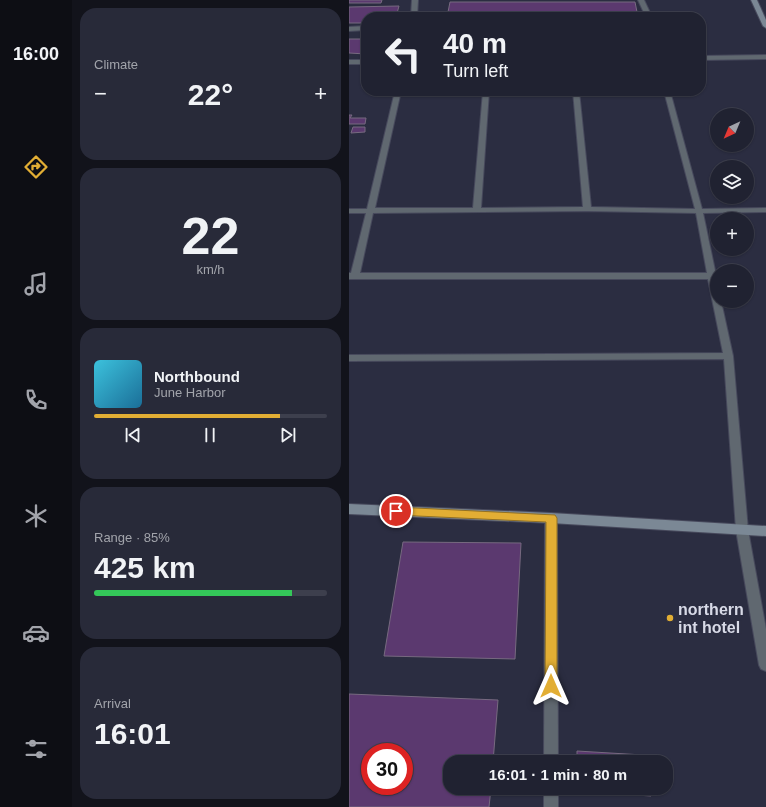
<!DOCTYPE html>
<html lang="en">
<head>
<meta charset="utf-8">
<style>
	body { margin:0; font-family:Helvetica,sans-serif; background:#282a39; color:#f1f3f6; height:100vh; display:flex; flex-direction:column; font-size:15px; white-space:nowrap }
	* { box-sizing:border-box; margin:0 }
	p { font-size:13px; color:#a2a4ab }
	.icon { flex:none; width:22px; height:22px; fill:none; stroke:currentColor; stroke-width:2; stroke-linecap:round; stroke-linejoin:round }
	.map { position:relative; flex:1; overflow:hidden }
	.sheet { display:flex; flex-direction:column; gap:8px; padding:8px; background:#12131b; width:277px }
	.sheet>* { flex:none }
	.hud { position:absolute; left:12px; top:12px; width:345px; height:84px; border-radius:16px; box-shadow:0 1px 3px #0004,0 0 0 1px #3d3f4d; background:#202231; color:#f1f3f6; overflow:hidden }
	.needle { width:26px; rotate:224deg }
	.tools { position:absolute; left:361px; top:108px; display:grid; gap:8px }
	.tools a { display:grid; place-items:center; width:44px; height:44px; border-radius:50%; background:#202231; box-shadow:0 1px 3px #0004,0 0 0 1px #3d3f4d; font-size:20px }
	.speed { position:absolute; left:12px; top:743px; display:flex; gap:8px; font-size:20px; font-weight:700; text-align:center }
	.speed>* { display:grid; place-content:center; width:52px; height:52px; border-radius:50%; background:#202231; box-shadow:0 1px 3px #0004,0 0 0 1px #3d3f4d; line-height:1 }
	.speed .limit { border:6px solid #d22; background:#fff; color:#111 }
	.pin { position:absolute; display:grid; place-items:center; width:34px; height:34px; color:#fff; margin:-17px; border:2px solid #fff; border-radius:50%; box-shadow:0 1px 4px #0007 }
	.me { position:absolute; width:44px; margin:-22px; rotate:0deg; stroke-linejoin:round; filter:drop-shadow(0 0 3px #0008) }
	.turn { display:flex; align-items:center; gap:14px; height:84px; padding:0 16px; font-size:18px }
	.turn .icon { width:52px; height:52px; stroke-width:2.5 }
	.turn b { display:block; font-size:28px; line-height:34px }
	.big { font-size:30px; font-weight:700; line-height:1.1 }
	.sheet .tile { flex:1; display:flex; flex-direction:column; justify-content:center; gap:6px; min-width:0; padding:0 14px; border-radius:16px; background:#282a39 }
	.sheet .dial { align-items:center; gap:0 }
	.dial b { font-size:52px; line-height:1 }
	.song { display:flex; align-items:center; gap:12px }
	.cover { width:48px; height:48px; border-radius:6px; background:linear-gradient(135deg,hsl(190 70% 55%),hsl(200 70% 35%)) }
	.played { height:4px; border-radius:2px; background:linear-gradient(90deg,#e2ae34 80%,#3d3f4d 80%) }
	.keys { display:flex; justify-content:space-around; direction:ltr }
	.heat { display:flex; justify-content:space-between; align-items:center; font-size:22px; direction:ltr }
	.charge { height:6px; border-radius:3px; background:linear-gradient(90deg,#34c759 85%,#3d3f4d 0) }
	.trip { position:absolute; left:94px; top:755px; width:230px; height:40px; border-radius:16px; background:#202231; box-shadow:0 1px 3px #0004,0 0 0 1px #3d3f4d; font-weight:700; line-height:40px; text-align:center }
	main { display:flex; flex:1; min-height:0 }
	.tabs { display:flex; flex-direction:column; width:72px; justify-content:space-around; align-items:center; background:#0d0e14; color:#a2a4ab }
	.tabs .icon { width:28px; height:28px }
	.tabs .current { color:#e2ae34 }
	.tabs b { font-size:18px; color:#f1f3f6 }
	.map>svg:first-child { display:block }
</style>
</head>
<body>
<main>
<nav class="tabs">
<b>16:00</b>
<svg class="icon current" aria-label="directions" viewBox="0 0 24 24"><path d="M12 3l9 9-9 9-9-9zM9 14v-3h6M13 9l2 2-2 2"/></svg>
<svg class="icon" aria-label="music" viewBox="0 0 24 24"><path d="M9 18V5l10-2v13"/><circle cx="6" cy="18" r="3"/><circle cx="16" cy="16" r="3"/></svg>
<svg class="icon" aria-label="phone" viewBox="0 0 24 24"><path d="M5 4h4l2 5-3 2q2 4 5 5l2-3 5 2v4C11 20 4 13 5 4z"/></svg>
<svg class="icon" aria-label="climate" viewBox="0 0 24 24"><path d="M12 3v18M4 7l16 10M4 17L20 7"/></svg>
<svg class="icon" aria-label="car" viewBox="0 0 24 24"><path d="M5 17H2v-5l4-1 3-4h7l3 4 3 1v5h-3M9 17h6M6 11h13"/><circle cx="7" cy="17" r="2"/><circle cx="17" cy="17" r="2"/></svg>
<svg class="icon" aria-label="filters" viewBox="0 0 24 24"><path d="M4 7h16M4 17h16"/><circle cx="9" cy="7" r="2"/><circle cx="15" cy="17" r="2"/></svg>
</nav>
<section class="sheet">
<div class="tile"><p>Climate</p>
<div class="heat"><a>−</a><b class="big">22°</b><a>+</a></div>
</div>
<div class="tile dial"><b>22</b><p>km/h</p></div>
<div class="tile">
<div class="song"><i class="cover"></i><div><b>Northbound</b><p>June Harbor</p></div></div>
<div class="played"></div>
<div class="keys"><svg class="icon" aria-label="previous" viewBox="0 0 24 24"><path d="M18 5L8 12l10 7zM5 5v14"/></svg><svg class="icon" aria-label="pause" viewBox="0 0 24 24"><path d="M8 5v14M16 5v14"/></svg><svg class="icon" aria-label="next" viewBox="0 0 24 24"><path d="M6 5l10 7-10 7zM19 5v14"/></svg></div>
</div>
<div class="tile"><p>Range · 85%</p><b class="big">425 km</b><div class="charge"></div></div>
<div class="tile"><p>Arrival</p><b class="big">16:01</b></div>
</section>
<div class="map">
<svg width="417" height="807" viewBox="0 0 417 807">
	<rect width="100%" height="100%" fill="#2b2d41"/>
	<!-- building -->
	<g fill="#5b396f" stroke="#776a80" fill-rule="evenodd">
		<path d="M 0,0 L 33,0 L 32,3 L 0,3 Z"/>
		<path d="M 101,2 L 286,2 L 289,17 L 98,17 Z"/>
		<path d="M 50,6 L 47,17 L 17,17 L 17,23 L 0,23 L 0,7 Z"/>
		<path d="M 0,39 L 17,39 L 17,54 L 0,53 Z"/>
		<path d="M 0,115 L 3,115 L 1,118 L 17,118 L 16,124 L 0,124 Z"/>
		<path d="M 4,127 L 16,127 L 16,132 L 2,133 Z"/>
		<path d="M 54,542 L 172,543 L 166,659 L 35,656 Z"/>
		<path d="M 0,694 L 149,700 L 144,762 L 101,762 L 101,788 L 142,788 L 140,807 L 0,807 ZM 21,752 L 55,752 L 55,786 L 21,786 Z"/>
		<path d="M 228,751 L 294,755 L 296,762 L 228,762 Z"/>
		<path d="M 229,788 L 301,788 L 302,796 L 229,791 Z"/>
	</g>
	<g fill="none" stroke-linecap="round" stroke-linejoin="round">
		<defs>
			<g id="street">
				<path d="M 63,0 L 69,0 L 68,17 L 62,17 Z"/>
				<path d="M 289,0 L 295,0 L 303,17 L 297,17 Z"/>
				<path d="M 17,26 L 17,30 L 0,31 L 0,27 Z"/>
				<path d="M 417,55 L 417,59 L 352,60 L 352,56 Z"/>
				<rect x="0" y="60" width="17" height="4"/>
				<path d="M 46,91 L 52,91 L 26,208 L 124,208 L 134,91 L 140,91 L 132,208 L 234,207 L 224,91 L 230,91 L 242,207 L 346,209 L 315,91 L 321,91 L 353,209 L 417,208 L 417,212 L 354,213 L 368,280 L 368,301 L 372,301 L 384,356 L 399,530 L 417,629 L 417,671 L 412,669 L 410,665 L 387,530 L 375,359 L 0,361 L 0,355 L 374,353 L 359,279 L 0,279 L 0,273 L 2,273 L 17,213 L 0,213 L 0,209 L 18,209 ZM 238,211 L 347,213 L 358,273 L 11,273 L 24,213 Z"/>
				<path d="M 202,513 L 206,515 L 208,518 L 209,762 L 195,762 L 196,518 L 198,515 Z"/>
				<rect x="195" y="788" width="14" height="19"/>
			</g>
			<g id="secondary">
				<path d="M 402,0 L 408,0 L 417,20 L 417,28 L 414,26 Z"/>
				<path d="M 0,504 L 202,513 L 417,526 L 417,536 L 202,523 L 0,514 Z"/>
			</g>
		</defs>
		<!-- street casing -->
		<use href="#street" stroke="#47495c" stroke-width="2"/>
		<!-- secondary casing -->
		<use href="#secondary" stroke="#47495c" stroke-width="2"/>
		<!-- street -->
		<use href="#street" fill="#606870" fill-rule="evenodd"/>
		<!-- secondary -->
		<use href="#secondary" fill="#7b8895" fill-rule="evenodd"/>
	</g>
	<!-- route -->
	<path fill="#e2ae34" stroke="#937122" d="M 47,507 L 206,515 L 208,518 L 208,686 L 207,690 L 202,692 L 198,690 L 196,686 L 197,522 L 47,515 L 43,514 L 41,511 L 43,508 Z"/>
	<!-- markers -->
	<circle fill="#e2ae34" stroke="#2b2d41" stroke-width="1.5" cx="321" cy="618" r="4"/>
	<g text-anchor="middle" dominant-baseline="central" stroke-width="4" stroke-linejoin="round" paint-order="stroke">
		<!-- near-poi labels -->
		<g font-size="16" font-weight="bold" fill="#d8dae7" stroke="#2b2d41" text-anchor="start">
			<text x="329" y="609">northern<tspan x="329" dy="18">int hotel</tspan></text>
		</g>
	</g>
</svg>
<div class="tools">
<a><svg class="needle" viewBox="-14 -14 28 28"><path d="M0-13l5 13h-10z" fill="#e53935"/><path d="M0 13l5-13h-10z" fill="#a2a4ab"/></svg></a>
<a><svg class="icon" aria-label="layers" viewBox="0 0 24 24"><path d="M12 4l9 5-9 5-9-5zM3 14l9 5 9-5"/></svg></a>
<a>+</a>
<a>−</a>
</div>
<div class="speed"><div class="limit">30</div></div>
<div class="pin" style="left:47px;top:511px;background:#d93025"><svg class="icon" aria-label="arrive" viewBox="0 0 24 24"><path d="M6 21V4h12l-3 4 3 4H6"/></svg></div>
<svg class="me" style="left:202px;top:686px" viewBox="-20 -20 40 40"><path d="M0-17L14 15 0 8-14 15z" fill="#e2ae34" stroke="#fff" stroke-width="4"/></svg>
<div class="trip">16:01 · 1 min · 80 m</div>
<div class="hud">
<div class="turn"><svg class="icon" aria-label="left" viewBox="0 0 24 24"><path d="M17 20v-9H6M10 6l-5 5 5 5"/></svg><div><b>40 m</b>Turn left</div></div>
</div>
</div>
</main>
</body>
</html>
